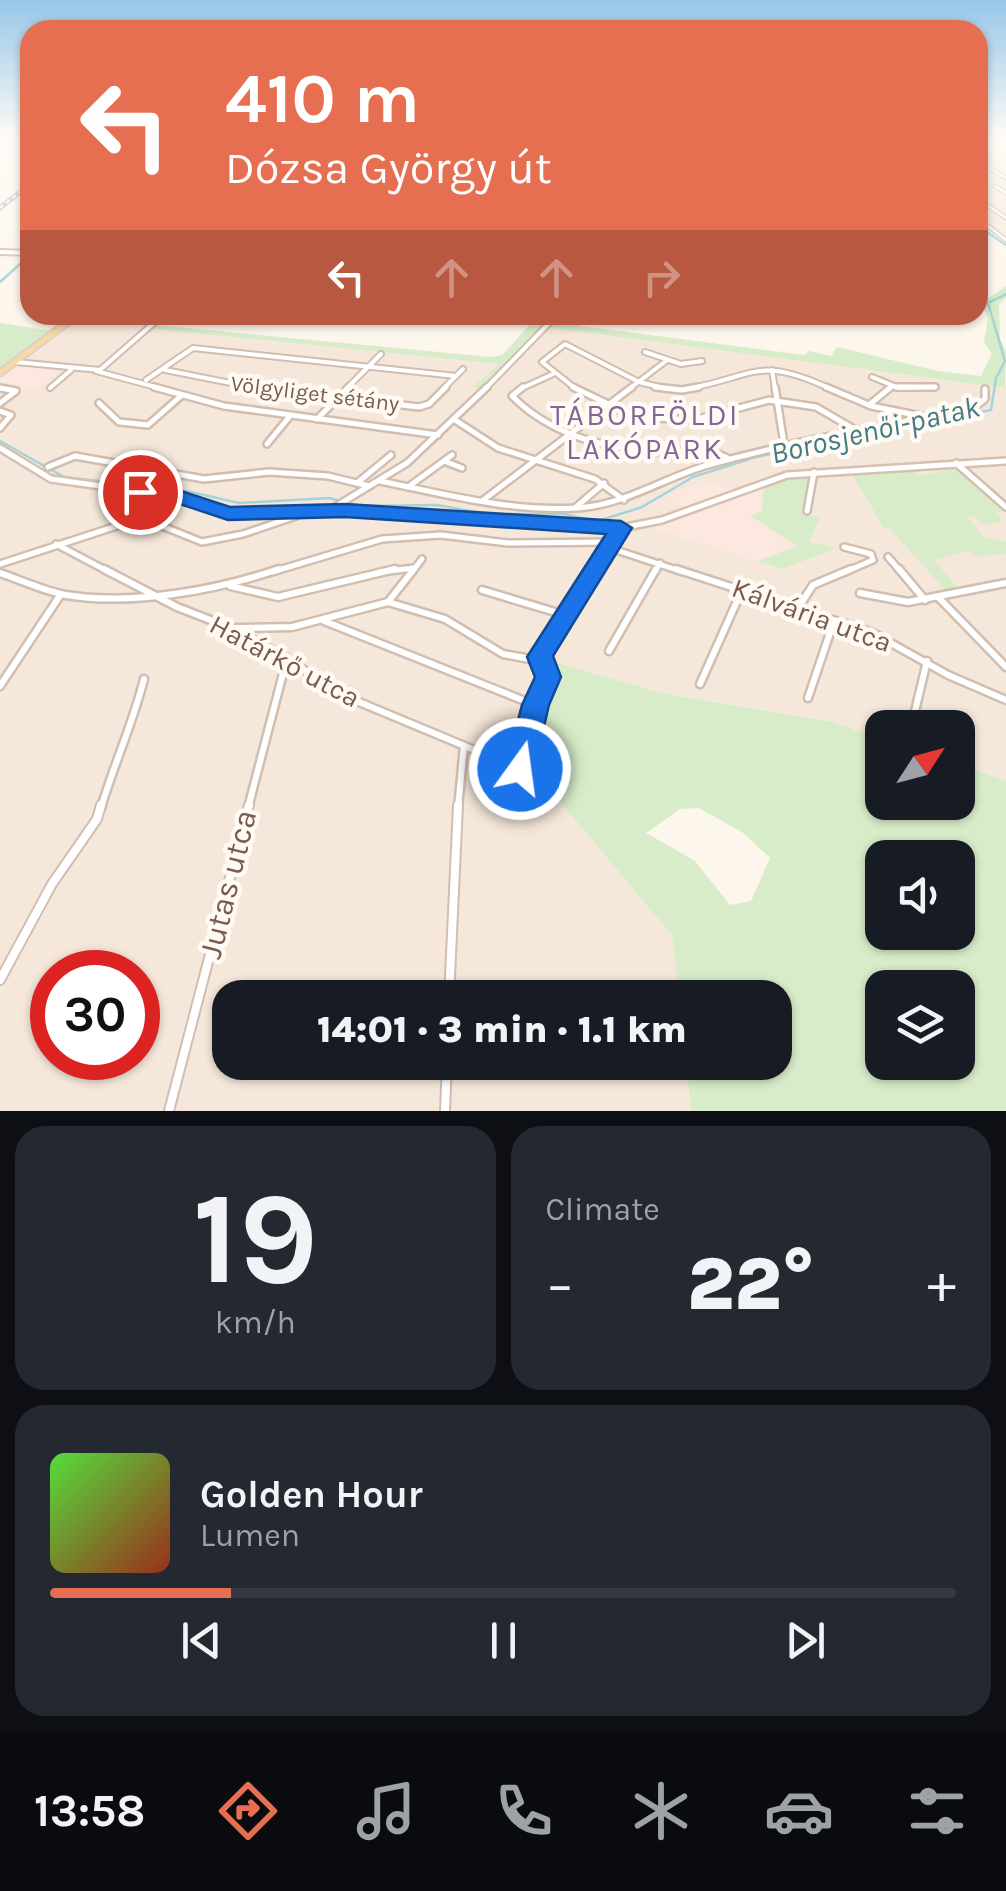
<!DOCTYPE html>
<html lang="en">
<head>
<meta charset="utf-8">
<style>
	body { margin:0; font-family:Karla,sans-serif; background:#242831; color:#f1f3f6; height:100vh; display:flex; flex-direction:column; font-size:38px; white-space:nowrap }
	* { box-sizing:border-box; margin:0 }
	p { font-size:32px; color:#9ea1a6 }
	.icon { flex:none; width:55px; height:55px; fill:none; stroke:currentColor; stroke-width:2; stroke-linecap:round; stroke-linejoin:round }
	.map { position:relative; height:1111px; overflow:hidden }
	.sheet { display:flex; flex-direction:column; gap:15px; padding:15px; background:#0d0f14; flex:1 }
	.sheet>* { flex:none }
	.top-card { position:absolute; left:20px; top:20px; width:968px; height:305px; border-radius:30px; box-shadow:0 2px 8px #0004; background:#e76f51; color:#fff; overflow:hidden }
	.needle { width:65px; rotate:54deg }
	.buttons { position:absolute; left:865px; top:710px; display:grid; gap:20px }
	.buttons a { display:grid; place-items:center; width:110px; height:110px; border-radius:20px; background:#171b24; box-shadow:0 2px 8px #0004; font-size:50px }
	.speed { position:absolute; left:30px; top:950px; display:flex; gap:20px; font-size:50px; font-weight:700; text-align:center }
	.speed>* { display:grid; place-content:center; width:130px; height:130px; border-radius:50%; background:#171b24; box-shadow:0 2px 8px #0004; line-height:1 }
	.speed .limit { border:15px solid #d22; background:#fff; color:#111 }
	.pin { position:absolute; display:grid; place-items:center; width:85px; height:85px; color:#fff; margin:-42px; border:5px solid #fff; border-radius:50%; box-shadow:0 2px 10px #0007 }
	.me { position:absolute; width:110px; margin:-55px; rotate:14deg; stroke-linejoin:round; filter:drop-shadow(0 0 8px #0008) }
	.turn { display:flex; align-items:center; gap:35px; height:210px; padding:0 40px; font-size:45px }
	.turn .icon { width:130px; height:130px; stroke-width:2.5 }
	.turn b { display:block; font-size:70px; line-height:85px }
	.lanes { display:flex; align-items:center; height:95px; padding:0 40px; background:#0003; justify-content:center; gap:50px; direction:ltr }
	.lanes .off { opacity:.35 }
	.big { font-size:75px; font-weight:800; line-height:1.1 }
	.sheet .widget { flex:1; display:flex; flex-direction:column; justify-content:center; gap:15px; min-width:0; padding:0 35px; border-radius:30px; background:#242831 }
	.sheet .dial { align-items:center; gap:0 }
	.dial b { font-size:130px; line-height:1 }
	.song { display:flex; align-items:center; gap:30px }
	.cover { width:120px; height:120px; border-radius:15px; background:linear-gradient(135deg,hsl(110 70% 55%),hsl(10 70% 35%)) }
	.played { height:10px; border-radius:5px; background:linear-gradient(90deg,#e76f51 20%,#363941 20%) }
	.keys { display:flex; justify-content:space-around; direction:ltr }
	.heat { display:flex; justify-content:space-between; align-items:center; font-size:55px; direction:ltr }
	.sheet .tiles { flex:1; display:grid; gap:15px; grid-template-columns:1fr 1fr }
	.widget:last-child { grid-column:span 2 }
	.trip { position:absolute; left:212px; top:980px; width:580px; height:100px; border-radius:30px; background:#171b24; box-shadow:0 2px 8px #0004; font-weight:800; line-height:100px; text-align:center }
	.dock { display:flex; height:160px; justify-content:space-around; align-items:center; background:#090b0e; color:#9ea1a6 }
	.dock .icon { width:70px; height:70px }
	.dock .selected { color:#e76f51 }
	.dock b { font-size:45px; color:#f1f3f6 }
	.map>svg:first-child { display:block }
</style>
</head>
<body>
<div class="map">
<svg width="1006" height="1111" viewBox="0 0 1006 1111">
	<rect width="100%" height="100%" fill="#fdf6ec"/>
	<!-- residential -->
	<g fill="#f5e8da" fill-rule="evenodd">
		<path d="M 978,138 L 1006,138 L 1006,242 L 978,220 Z"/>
		<path d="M 74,315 L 166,315 L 152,329 L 501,364 L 474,386 L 491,389 L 543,327 L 1004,388 L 1006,384 L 1006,541 L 984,537 L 967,518 L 889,528 L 945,590 L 933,560 L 969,551 L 976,557 L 1006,554 L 1006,781 L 958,764 L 958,728 L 882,728 L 882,739 L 833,722 L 662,693 L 558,663 L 625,877 L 672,935 L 679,997 L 230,998 L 230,1062 L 686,1063 L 691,1111 L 0,1111 L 0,368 ZM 52,972 L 138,972 L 138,1058 L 52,1058 Z"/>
	</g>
	<!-- commercial -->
	<g fill="#fde8e0">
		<path d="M 17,363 L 58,370 L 37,388 L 0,382 L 0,376 Z"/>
		<path d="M 701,481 L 744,491 L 764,483 L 762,511 L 752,515 L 798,546 L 757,561 L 652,528 L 692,511 L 666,496 Z"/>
	</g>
	<!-- green -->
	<g fill="#d8ecc9" fill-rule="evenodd">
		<path d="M 1006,286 L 1006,297 L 999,305 L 1000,339 L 1006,351 L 1005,388 L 543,327 L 491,389 L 472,387 L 500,364 L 151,329 L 155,325 L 491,357 L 502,355 L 539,315 L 570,315 L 579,320 L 580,326 L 805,355 L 809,351 L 831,356 L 837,347 L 938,371 L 981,376 L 992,354 L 984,342 L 988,318 L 981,303 Z"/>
		<path d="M 0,323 L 52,331 L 0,368 Z"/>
		<path d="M 908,468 L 920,475 L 955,469 L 1003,511 L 995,513 L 1004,521 L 983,525 L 974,516 L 968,518 L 984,537 L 1006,541 L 1006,554 L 976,557 L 969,551 L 934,560 L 958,588 L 945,590 L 889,528 L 884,528 L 852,474 Z"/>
		<path d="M 809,475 L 801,512 L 820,518 L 809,542 L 837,548 L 782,569 L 757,561 L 797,546 L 751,516 L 762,511 L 764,486 Z"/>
		<path d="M 558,663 L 662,693 L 833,722 L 882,739 L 882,802 L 958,802 L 958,764 L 1006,781 L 1006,1111 L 691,1111 L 686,1063 L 775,1062 L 775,998 L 679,997 L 672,935 L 533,769 ZM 699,808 L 742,832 L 770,858 L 751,901 L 730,905 L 695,861 L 646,833 L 680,809 ZM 882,858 L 958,858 L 958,932 L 882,932 ZM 882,988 L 958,988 L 958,1062 L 882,1062 Z"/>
	</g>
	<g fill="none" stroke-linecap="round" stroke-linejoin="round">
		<!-- stream -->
		<g stroke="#a5d3da" stroke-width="2.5">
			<path d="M 978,226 L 1006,245"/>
			<path d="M 0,282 L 29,256"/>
			<path d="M 0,441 L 64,477 L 191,492 L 239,503 L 329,498 L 361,506 L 437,505 L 487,514 L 563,514 L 598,521 L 642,507 L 693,477 L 756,457 L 991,410 L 996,378 L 1005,361 L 988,303 L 1006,294"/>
		</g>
		<defs>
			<g id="minor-far4">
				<path d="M 978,144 L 1006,158"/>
				<path d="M 978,162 L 1006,178"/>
				<path d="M 995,186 L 1006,193"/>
				<path d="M 978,199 L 1006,218"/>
			</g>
			<g id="minor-far3">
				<path d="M 0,252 L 30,253"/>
				<path d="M 645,352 L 681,364 L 702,361"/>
				<path d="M 16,362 L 100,370 L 163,315"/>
				<path d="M 165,370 L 261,389"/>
				<path d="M 772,370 L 775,389"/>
				<path d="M 96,371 L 163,389"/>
				<path d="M 872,377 L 899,388 L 935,387"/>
				<path d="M 146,380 L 193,348 L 456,376"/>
				<path d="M 0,388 L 7,389"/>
				<path d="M 50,388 L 71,370"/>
				<path d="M 346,389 L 381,354"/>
				<path d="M 443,389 L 463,369"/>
				<path d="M 520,389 L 553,374"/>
				<path d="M 576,389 L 542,362 L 565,344 L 639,382 L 668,389"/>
				<path d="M 629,389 L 666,361"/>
				<path d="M 687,389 C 756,376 758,355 831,389"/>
				<path d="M 888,389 L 892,386"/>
			</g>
			<g id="minor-far2">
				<path d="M 154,387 L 224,406 L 438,435"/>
				<path d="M 248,387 L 419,407 L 429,404 L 446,387"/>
				<path d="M 523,387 L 512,396 C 554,438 611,450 668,452 C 690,453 710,448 729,459"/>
				<path d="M 573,387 L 635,417 L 694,420 L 769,400 L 816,407 L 859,432"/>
				<path d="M 655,387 L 682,390 L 699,387"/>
				<path d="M 775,387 L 784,444"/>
				<path d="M 826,387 L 871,406 L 931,418"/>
				<path d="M 896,387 L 935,387"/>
				<path d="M 0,388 L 16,391 L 0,403"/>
				<path d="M 99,403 L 119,422 L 148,425 L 182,395"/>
				<path d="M 869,405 L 891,387"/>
				<path d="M 0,411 L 11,415 L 0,428"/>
				<path d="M 317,419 L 349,387"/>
				<path d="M 455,420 L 498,448 L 595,479 L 624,500"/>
				<path d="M 267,444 L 290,416"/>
				<path d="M 444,461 L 462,468"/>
				<path d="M 956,463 L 1006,507"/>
				<path d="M 48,467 L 75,456 L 204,479 L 269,472 L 328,476 L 369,486"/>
				<path d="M 380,481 C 444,494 511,512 577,508 C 625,505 663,478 708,465 C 795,441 882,426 971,410 L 985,399 L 985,389"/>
				<path d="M 357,483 L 391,455"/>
				<path d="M 408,487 L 452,455"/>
				<path d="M 482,501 L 632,387"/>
				<path d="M 576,507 L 604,483"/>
				<path d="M 807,511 L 814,472"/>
				<path d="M 56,544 L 109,572"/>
				<path d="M 844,547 L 871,554 L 873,560 L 845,572"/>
				<path d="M 610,548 L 683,572"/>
				<path d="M 888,557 L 901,572"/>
				<path d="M 0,564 L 129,522 L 157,524 L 202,542 L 243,534 L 311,511"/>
				<path d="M 272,572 L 382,539 L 441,535 L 508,543 L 614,542"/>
				<path d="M 380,572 L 414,568"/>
				<path d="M 412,572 L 422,559"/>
				<path d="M 594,572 L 621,528"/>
				<path d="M 655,572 L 660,563"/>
			</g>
			<g id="minor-far1">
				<path d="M 104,569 L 177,607 L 231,628 L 287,658 L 335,692 L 520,769 L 535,705 L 548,677 L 540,657 L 595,569"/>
				<path d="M 676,569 L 873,633 L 948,675 L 1006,700"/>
				<path d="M 899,569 L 925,600"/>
				<path d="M 0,573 C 21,580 44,591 66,595 C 131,606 217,590 279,569"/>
				<path d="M 230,586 L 278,597 L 395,569"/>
				<path d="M 482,590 L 565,615"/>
				<path d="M 860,593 L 908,602 L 1006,583"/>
				<path d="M 939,598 L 1006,667"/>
				<path d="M 388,602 L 414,569"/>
				<path d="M 798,608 L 813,585 L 851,569"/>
				<path d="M 324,621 L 535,705"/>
				<path d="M 236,628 L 292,627 L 388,602 L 445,619 L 503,654 L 541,661"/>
				<path d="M 609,651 L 656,569"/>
				<path d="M 700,684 L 742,590"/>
				<path d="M 0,686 L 61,594"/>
				<path d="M 808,698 L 834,621"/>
				<path d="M 911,728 L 927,661"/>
				<path d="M 101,808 C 114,764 133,723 144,679"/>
				<path d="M 248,808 L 287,658"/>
				<path d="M 458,808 L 464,746"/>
			</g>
			<g id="minor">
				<path d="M 0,980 L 52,884 L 97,819 L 101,805"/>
				<path d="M 449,998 L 458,805"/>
				<path d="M 169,1111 L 249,805"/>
				<path d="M 445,1111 L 447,1062"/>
			</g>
			<path id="tertiary-far2" d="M 978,218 L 1006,240"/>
			<path id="tertiary-far1" d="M 485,389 L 557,315"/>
			<path id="tertiary" d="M 330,510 L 407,463 L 487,387"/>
			<path id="secondary" d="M 0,448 L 51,479 L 172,496 L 228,514 L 345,510 L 621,528 L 662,520 L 787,475 L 1006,461"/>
			<path id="primary" d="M 0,373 L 77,315"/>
		</defs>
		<!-- minor-far4 casing -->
		<use href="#minor-far4" stroke="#d1beb0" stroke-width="5"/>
		<!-- minor-far3 casing -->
		<use href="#minor-far3" stroke="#d1beb0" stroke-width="8"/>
		<!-- minor-far2 casing -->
		<use href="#minor-far2" stroke="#d1beb0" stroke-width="10"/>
		<!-- minor-far1 casing -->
		<use href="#minor-far1" stroke="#d1beb0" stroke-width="11"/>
		<!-- minor casing -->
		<use href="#minor" stroke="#d1beb0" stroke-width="12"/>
		<!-- tertiary-far2 casing -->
		<use href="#tertiary-far2" stroke="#d1beb0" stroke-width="5"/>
		<!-- tertiary-far1 casing -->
		<use href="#tertiary-far1" stroke="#d1beb0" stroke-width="8"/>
		<!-- tertiary casing -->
		<use href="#tertiary" stroke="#d1beb0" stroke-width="10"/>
		<!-- secondary casing -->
		<use href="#secondary" stroke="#d6c0b0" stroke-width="10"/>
		<!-- primary casing -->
		<use href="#primary" stroke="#dad1cd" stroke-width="9"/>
		<!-- minor-far4 -->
		<use href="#minor-far4" stroke="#fff" stroke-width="2.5"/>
		<!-- minor-far3 -->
		<use href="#minor-far3" stroke="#fff" stroke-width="4"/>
		<!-- minor-far2 -->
		<use href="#minor-far2" stroke="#fff" stroke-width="5"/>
		<!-- minor-far1 -->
		<use href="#minor-far1" stroke="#fff" stroke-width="6"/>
		<!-- minor -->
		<use href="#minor" stroke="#fff" stroke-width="8"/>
		<!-- tertiary-far2 -->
		<use href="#tertiary-far2" stroke="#fff" stroke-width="2.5"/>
		<!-- tertiary-far1 -->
		<use href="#tertiary-far1" stroke="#fff" stroke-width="4"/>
		<!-- tertiary -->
		<use href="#tertiary" stroke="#fff" stroke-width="5"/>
		<!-- secondary -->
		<use href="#secondary" stroke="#fff" stroke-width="5"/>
		<!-- primary -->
		<use href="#primary" stroke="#fbd9a5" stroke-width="5"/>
		<defs>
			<path id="rail" d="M 0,208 L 30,184"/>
		</defs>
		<!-- rail casing -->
		<use href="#rail" stroke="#b9a8c9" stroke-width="5"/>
		<!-- rail -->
		<use href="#rail" stroke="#fffaf3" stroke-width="2.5" stroke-dasharray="4" stroke-linecap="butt"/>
	</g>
	<!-- sky -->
	<linearGradient id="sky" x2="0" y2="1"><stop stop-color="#97c7e8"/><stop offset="0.47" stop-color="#fefbf6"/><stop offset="1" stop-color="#fefbf6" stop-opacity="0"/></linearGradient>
	<rect width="1006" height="293" fill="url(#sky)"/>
	<!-- route -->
	<path fill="#1a73e8" stroke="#114b97" stroke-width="2.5" d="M 140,485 L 184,492 L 230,507 L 345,504 L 621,521 L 632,528 L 553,656 L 561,677 L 549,705 L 534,769 L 530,777 L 520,781 L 509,777 L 505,769 L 522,705 L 535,677 L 527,657 L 606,534 L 345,517 L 228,520 L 180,504 L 132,496 L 129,492 Z"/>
	<g text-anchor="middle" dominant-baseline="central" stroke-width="9" stroke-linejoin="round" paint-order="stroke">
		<!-- far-street labels -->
		<g font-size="22" fill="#7a5c4d" stroke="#fffaf3">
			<text transform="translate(315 394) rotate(7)">Völgyliget sétány</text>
		</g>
		<!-- street labels -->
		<g font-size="28" fill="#7a5c4d" stroke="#fffaf3">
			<text transform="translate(812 615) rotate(20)">Kálvária utca</text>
			<text transform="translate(285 661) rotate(28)">Határkő utca</text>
		</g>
		<!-- neighbourhood labels -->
		<g font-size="30" letter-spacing="2.5" fill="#846695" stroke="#fffaf3">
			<text x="645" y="415">TÁBORFÖLDI<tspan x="645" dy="34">LAKÓPARK</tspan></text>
		</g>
		<!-- water labels -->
		<g font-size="30" font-style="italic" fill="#437c86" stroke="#fffaf3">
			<text transform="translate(875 430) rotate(-13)">Borosjenői-patak</text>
		</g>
		<!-- near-street labels -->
		<g font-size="32" fill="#7a5c4d" stroke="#fffaf3">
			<text transform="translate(228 884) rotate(-76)">Jutas utca</text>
		</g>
	</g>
</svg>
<div class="buttons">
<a><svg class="needle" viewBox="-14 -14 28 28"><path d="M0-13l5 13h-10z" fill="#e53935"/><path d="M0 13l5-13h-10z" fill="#9ea1a6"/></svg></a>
<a><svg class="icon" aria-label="sound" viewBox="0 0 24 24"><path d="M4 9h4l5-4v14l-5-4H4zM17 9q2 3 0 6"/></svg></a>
<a><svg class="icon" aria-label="layers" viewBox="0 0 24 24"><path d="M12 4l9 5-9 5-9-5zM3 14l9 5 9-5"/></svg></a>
</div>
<div class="speed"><div class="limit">30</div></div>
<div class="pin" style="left:140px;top:492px;background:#d93025"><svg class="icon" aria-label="arrive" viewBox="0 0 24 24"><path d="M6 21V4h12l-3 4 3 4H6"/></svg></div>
<svg class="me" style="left:520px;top:769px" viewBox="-20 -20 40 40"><circle r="17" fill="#1a73e8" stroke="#fff" stroke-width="3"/><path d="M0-11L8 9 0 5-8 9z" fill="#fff"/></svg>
<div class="trip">14:01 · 3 min · 1.1 km</div>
<div class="top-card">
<div class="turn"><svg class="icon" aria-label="left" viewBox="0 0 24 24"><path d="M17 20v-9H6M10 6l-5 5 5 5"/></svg><div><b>410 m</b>Dózsa György út</div></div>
<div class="lanes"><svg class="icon" aria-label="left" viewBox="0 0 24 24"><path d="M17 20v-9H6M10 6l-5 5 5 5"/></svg><svg class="icon off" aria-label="ahead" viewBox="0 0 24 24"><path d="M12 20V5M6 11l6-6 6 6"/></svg><svg class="icon off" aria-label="ahead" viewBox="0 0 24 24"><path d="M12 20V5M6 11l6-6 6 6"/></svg><svg class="icon off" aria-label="right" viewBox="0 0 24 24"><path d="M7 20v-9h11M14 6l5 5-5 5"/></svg></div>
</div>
</div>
<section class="sheet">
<div class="tiles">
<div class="widget dial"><b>19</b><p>km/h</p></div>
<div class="widget"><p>Climate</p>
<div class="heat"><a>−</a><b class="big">22°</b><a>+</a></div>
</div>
<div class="widget">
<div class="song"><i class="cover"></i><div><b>Golden Hour</b><p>Lumen</p></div></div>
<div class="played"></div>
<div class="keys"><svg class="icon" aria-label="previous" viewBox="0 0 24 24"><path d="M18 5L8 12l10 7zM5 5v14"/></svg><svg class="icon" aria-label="pause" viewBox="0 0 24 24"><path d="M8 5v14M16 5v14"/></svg><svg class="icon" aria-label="next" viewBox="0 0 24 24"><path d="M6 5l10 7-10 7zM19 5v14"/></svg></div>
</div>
</div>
</section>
<nav class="dock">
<b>13:58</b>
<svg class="icon selected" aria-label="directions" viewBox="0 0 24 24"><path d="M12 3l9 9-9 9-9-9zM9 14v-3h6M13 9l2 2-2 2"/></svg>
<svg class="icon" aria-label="music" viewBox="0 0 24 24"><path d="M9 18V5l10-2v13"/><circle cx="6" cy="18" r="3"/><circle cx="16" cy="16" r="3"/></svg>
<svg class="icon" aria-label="phone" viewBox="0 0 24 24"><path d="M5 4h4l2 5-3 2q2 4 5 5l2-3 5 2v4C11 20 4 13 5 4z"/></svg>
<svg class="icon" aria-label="climate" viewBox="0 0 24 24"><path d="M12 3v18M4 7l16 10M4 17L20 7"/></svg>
<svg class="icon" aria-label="car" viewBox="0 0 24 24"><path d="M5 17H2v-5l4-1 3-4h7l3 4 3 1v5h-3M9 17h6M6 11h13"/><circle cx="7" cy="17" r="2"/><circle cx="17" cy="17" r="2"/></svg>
<svg class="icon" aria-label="filters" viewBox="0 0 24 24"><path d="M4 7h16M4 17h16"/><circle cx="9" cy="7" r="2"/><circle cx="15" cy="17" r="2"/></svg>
</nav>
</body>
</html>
